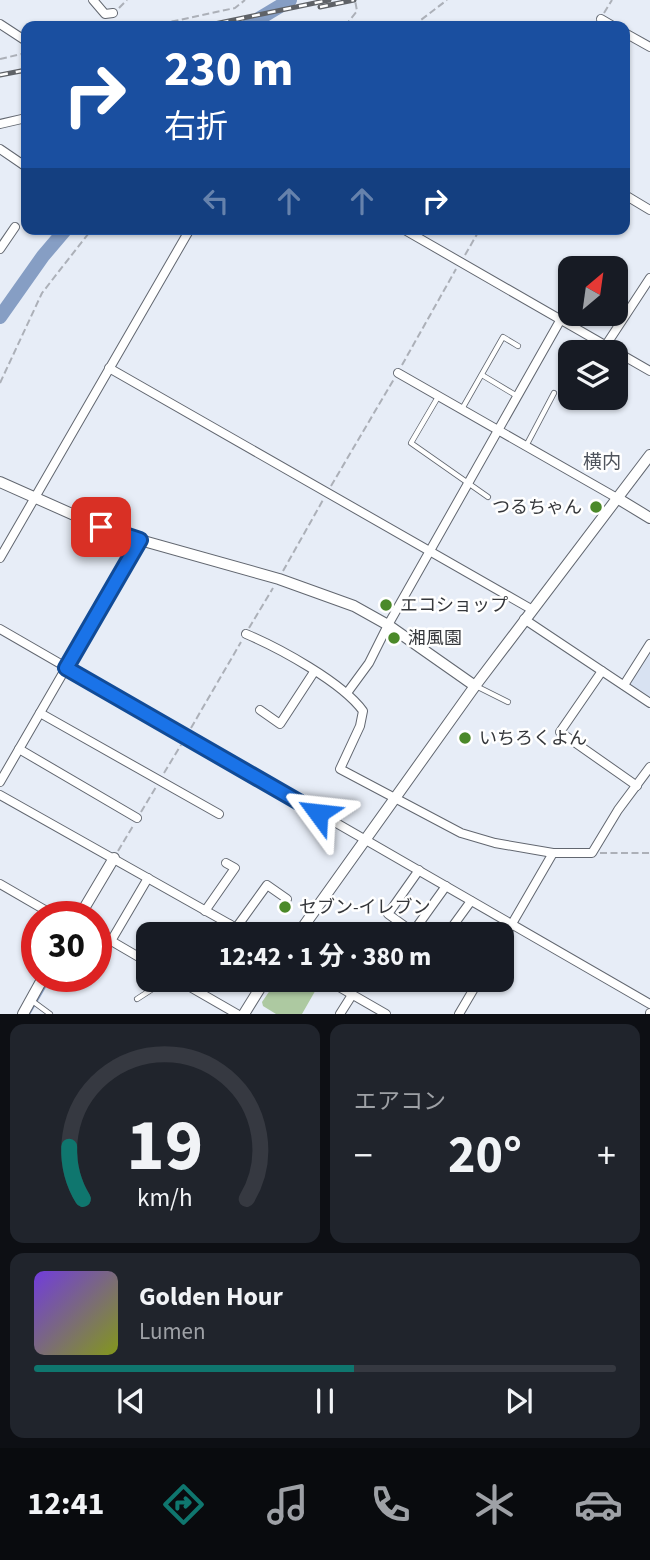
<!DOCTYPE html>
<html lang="ja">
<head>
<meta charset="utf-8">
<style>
	body { margin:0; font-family:"Source Sans 3","Noto Sans JP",sans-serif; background:#20242c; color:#f1f3f6; height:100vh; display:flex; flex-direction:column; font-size:26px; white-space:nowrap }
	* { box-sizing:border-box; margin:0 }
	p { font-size:23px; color:#9ea1a6 }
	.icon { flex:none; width:38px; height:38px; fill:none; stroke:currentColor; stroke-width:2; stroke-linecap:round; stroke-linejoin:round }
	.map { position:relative; height:1014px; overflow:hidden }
	.side { display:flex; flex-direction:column; gap:10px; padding:10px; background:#0d0f14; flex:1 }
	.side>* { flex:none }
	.top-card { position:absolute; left:21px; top:21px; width:609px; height:214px; border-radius:14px; box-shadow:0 2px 5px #0004; background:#1a4fa0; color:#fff; overflow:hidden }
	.needle { width:46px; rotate:29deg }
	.tools { position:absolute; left:558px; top:256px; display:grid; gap:14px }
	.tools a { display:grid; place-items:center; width:70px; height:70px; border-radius:14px; background:#171b24; box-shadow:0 2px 5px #0004; font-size:35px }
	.speed { position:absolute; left:21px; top:901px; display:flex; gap:14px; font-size:35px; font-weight:700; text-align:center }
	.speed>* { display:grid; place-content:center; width:91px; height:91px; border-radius:50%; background:#171b24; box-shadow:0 2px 5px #0004; line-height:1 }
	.speed .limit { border:10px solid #d22; background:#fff; color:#111 }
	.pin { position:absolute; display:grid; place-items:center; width:60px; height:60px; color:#fff; margin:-30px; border-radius:14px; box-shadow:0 4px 10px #0006 }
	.me { position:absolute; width:77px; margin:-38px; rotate:300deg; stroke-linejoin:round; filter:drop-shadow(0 0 5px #0008) }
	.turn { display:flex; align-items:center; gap:24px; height:147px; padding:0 28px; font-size:32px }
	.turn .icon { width:91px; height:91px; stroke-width:2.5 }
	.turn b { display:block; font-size:49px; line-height:60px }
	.lanes { display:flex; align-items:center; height:66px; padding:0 28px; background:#0003; justify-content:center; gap:35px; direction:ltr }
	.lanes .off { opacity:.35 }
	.big { font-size:52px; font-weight:700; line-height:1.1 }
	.side .card { flex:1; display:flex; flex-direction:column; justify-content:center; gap:10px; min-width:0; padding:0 24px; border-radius:14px; background:#20242c }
	.side .dial { align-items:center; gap:0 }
	.dial svg { height:182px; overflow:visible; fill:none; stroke:#363941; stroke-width:7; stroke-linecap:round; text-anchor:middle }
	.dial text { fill:#f1f3f6; stroke:none }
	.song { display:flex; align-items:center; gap:21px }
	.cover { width:84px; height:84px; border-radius:10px; background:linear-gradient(135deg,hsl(260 70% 55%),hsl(70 70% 35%)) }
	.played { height:7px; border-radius:4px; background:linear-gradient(90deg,#0f766e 55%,#363941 55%) }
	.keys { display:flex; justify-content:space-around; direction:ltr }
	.heat { display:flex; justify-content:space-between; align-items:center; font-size:38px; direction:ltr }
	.side .tiles { flex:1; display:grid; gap:10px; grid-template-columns:1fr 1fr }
	.card:last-child { grid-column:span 2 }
	.trip { position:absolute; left:136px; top:922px; width:378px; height:70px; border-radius:14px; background:#171b24; box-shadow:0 2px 5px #0004; font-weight:700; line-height:70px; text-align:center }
	.tabs { display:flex; height:112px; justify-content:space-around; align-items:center; background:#090b0e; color:#9ea1a6 }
	.tabs .icon { width:49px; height:49px }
	.tabs .on { color:#0f766e }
	.tabs b { font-size:32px; color:#f1f3f6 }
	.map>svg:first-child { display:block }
</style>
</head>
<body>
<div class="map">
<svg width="650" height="1014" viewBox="0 0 650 1014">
	<rect width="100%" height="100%" fill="#e7edf7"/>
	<!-- built -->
	<path fill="#d8e2f2" d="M 650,651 L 650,700 L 630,687 L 629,683 Z"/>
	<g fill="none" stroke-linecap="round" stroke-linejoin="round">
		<!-- stream -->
		<path stroke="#869ec4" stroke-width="2.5" d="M 29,1014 L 51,976"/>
		<!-- river -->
		<g stroke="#869ec4" stroke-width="14">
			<path d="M 247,26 L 290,0"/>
			<path d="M 0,317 L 43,256 L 66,229"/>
		</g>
	</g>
	<!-- building -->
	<path fill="#adc9a1" d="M 277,980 L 315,980 L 313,983 L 318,986 L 302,1014 L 276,1014 L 263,1006 L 262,1002 Z"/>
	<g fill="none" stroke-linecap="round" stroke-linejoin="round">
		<defs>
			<g id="service">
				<path d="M 482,375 L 517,396"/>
				<path d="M 438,397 L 411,443 L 488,497"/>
				<path d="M 462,409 L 503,337 L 518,346"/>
				<path d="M 526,446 L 554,393"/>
				<path d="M 476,686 L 508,702"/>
				<path d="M 137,999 L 154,988 L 158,980"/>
				<path d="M 31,1000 L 50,1014"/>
			</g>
			<g id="minor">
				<path d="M 93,0 L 105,14 L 113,13"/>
				<path d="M 601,19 L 613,26"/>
				<path d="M 0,24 L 26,41"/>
				<path d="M 625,33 L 650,47"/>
				<path d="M 0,124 L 26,118"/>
				<path d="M 0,149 L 25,166"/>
				<path d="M 625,195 L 650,210"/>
				<path d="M 403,229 L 650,371"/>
				<path d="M 0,249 L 15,227"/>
				<path d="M 606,345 L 650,278"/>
				<path d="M 109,368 L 531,609"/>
				<path d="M 398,373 L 617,498"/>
				<path d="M 0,558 L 190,229"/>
				<path d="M 524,619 L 650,703"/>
				<path d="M 0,629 L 650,1004"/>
				<path d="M 246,634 C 279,648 342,682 363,711 L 360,726 L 340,769 L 461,833 L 495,843 L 553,853"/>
				<path d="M 602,671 L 560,732 L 637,786"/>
				<path d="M 624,685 L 650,644"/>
				<path d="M 347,693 L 369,663 L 388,625 L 561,319"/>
				<path d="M 260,710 L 280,724 L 314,672"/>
				<path d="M 40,713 L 219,814"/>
				<path d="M 19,749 L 137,818"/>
				<path d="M 0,782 L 140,540"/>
				<path d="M 0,795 L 247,934"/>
				<path d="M 419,870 L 388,914 L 413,932 L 446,886"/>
				<path d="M 0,884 L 57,917"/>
				<path d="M 205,911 L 235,868 L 226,863"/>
				<path d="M 236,928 L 267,885 L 287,899"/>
				<path d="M 96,932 L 149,963"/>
				<path d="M 223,934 L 229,924"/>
				<path d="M 447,934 L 471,901"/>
				<path d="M 111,941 L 148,878"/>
				<path d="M 502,941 L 553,853 L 592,853 L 618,810 L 650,767"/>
				<path d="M 178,980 L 237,1014"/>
				<path d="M 327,980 L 386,1014"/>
				<path d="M 340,1014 L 352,995"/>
				<path d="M 459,1014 L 479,980"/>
				<path d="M 650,1014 L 650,1013"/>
			</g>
			<g id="tertiary">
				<path d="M 0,482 L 101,527 L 140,540 L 279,579 L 354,606 L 388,625 L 475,686"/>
				<path d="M 617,498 L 650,518"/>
				<path d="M 79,917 L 114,858"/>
				<path d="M 298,934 L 475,686 L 650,455"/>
				<path d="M 23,1014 L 44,976"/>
				<path d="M 244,1014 L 265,980"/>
			</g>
		</defs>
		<!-- service casing -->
		<use href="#service" stroke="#626770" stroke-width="6"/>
		<!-- minor casing -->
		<use href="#minor" stroke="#626770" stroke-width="10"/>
		<!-- tertiary casing -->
		<use href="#tertiary" stroke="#626770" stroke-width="12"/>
		<!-- path -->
		<g stroke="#acb0b8" stroke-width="2" stroke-dasharray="7 3.5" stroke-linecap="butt">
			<path d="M 119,8 L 127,0"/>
			<path d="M 604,13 L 612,0"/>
			<path d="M 151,26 L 235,8 L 245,0"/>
			<path d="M 313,26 L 327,23 L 341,26"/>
			<path d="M 345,26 L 357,11 L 355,0"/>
			<path d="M 413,26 L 447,0"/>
			<path d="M 0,59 L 26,53"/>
			<path d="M 465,255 L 480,229"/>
			<path d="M 402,365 L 456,269"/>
			<path d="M 0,383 L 42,293 L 92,229"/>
			<path d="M 331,486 L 394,379"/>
			<path d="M 283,571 L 323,500"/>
			<path d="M 249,628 L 273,588"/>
			<path d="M 191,728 L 241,642"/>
			<path d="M 164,773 L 181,745"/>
			<path d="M 141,812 L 156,787"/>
			<path d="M 118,851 L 133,826"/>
			<path d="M 600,853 L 650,853"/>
		</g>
		<!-- service -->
		<use href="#service" stroke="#fff" stroke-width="4.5"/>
		<!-- minor -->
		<use href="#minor" stroke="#fff" stroke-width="8"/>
		<!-- tertiary -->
		<use href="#tertiary" stroke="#fff" stroke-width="10"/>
		<defs>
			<g id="rail">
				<path d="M 320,7 L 354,0"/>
				<path d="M 205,26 L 329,0"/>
				<path d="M 0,75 L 26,70"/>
			</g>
		</defs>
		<!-- rail casing -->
		<use href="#rail" stroke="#5f6267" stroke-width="5"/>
		<!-- rail -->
		<use href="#rail" stroke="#fff" stroke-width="2.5" stroke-dasharray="8" stroke-linecap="butt"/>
	</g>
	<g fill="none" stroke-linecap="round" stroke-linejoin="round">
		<defs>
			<path id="route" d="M 101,527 L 140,540 L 66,668 L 318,813"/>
		</defs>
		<!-- route casing -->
		<use href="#route" stroke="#114b97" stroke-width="18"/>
		<!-- route -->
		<use href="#route" stroke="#1a73e8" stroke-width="12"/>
	</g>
	<!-- markers -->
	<g fill="#4b8929" stroke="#fff" stroke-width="2.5">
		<circle cx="596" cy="507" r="7"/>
		<circle cx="386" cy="605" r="7"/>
		<circle cx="394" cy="638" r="7"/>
		<circle cx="465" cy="738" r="7"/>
		<circle cx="285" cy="907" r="7"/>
	</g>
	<g text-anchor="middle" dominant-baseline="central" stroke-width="5" stroke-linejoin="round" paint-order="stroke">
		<!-- poi labels -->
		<g font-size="18" fill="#35373b" stroke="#fff" text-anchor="start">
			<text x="582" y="507" text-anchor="end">つるちゃん</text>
			<text x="400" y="605">エコショップ</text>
			<text x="408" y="638">湘風園</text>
			<text x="479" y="738">いちろくよん</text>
			<text x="299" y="907">セブン-イレブン</text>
		</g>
		<!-- neighbourhood labels -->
		<g font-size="19" fill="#4f545d" stroke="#fff">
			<text x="602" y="462">横内</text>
		</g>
	</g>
</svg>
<div class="tools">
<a><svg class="needle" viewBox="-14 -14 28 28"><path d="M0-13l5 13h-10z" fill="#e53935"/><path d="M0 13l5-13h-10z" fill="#9ea1a6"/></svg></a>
<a><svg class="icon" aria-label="layers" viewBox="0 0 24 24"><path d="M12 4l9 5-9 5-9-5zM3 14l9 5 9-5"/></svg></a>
</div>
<div class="speed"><div class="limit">30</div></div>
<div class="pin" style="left:101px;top:527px;background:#d93025"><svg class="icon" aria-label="arrive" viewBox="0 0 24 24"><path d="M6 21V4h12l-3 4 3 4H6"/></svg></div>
<svg class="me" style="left:318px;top:813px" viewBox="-20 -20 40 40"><path d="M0-17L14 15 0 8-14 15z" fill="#1a73e8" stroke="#fff" stroke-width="4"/></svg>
<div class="trip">12:42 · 1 分 · 380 m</div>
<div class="top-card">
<div class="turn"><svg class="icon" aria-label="right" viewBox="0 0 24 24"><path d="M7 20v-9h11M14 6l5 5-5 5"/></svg><div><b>230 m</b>右折</div></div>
<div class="lanes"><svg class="icon off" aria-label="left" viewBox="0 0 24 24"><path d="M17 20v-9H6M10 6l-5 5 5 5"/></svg><svg class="icon off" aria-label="ahead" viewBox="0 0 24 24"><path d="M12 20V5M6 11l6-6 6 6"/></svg><svg class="icon off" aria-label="ahead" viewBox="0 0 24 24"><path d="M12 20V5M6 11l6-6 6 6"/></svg><svg class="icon" aria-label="right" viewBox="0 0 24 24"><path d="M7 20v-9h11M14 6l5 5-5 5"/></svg></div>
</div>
</div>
<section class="side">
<div class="tiles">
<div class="card dial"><svg viewBox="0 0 100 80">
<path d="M14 69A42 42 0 1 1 86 69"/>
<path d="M14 69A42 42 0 0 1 8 46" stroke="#0f766e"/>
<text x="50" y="56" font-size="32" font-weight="700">19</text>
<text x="50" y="72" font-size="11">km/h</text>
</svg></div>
<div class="card"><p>エアコン</p>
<div class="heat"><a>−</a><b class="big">20°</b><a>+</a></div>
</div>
<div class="card">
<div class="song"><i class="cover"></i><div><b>Golden Hour</b><p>Lumen</p></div></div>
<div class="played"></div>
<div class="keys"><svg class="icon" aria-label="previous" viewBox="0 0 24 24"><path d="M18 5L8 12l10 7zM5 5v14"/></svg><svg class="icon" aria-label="pause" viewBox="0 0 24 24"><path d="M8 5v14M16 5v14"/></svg><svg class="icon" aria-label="next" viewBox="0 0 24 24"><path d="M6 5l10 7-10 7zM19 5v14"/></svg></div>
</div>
</div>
</section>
<nav class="tabs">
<b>12:41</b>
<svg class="icon on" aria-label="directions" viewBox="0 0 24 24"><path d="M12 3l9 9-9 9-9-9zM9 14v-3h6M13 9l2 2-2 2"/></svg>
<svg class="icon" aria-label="music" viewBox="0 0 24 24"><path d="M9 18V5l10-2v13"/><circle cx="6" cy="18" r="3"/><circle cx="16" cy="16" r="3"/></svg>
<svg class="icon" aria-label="phone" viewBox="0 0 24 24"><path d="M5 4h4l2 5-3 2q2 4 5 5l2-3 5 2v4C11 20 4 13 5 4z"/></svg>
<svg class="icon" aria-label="climate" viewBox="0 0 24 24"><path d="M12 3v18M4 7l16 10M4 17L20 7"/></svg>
<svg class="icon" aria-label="car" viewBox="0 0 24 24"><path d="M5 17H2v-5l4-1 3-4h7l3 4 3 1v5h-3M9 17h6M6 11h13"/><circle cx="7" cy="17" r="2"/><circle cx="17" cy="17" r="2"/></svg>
</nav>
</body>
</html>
